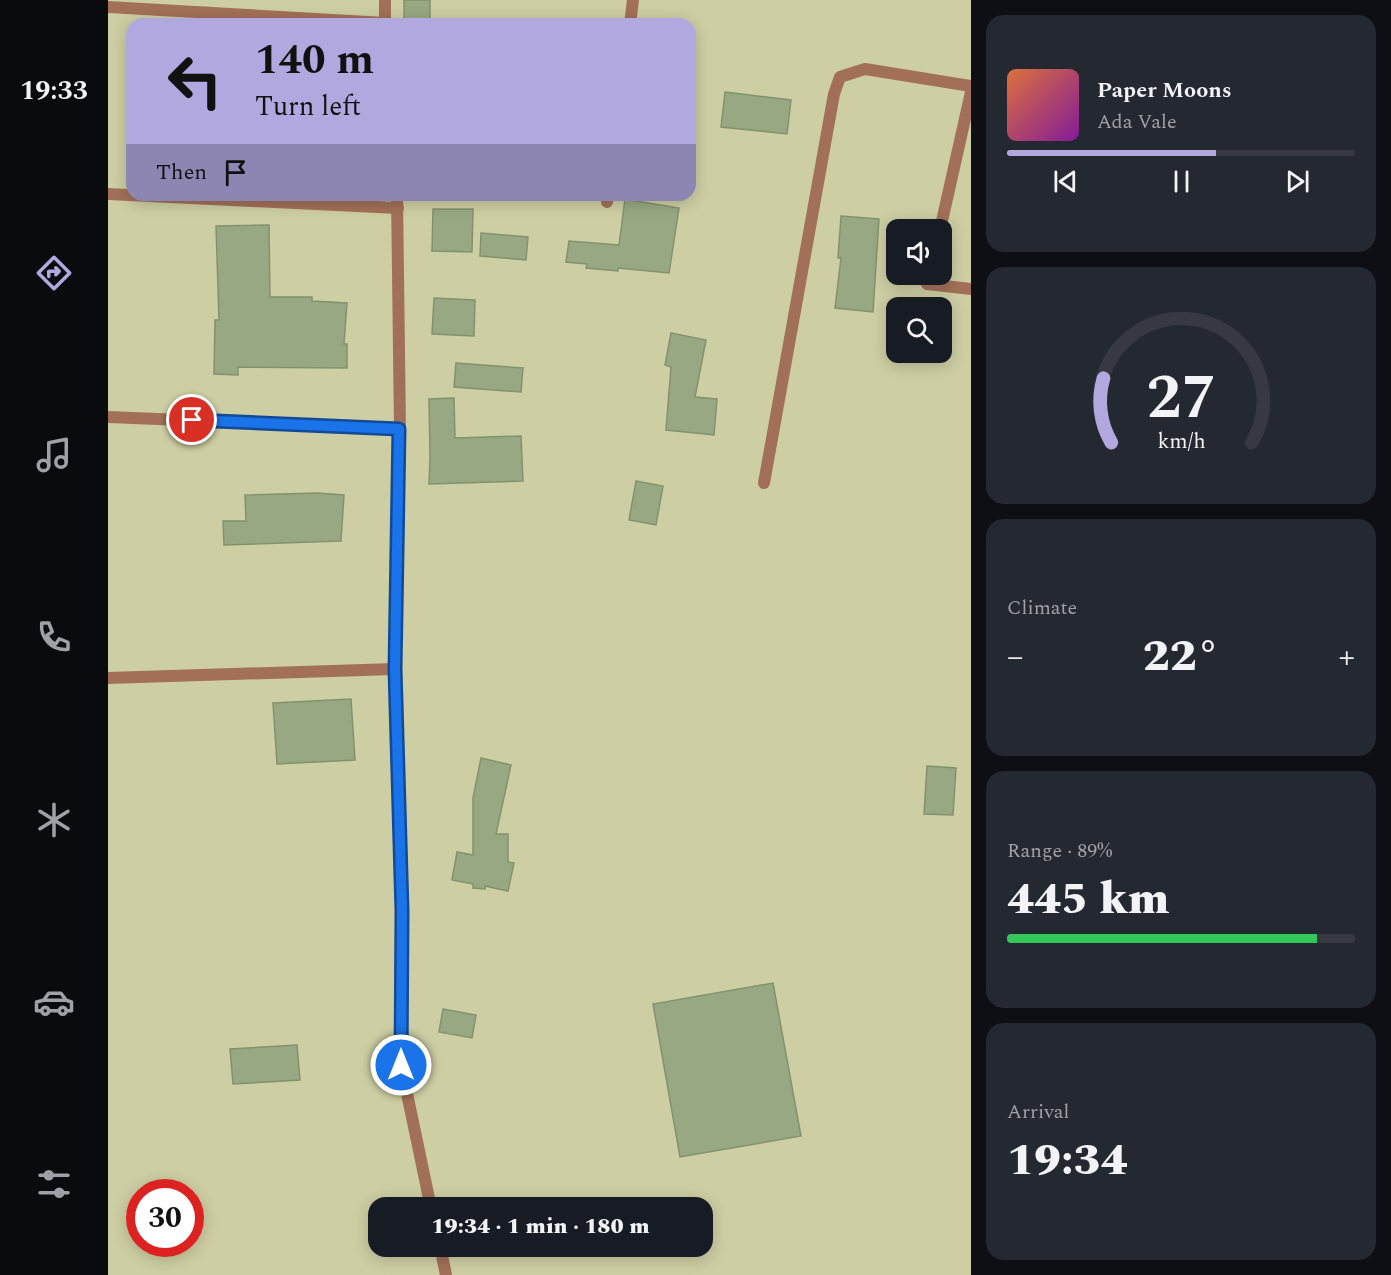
<!DOCTYPE html>
<html lang="en">
<head>
<meta charset="utf-8">
<style>
	body { margin:0; font-family:Spectral,serif; background:#242831; color:#f1f3f6; height:100vh; display:flex; flex-direction:column; font-size:22px; white-space:nowrap }
	* { box-sizing:border-box; margin:0 }
	p { font-size:20px; color:#9ea1a6 }
	.icon { flex:none; width:33px; height:33px; fill:none; stroke:currentColor; stroke-width:2; stroke-linecap:round; stroke-linejoin:round }
	.map { position:relative; flex:1; overflow:hidden }
	.details { display:flex; flex-direction:column; gap:15px; padding:15px; background:#0d0f14; width:420px }
	.details>* { flex:none }
	.banner { position:absolute; left:18px; top:18px; width:570px; height:183px; border-radius:18px; box-shadow:0 3px 15px #0003; background:#b1a8e0; color:#111; overflow:hidden }
	.fabs { position:absolute; left:778px; top:219px; display:grid; gap:12px }
	.fabs a { display:grid; place-items:center; width:66px; height:66px; border-radius:12px; background:#171b24; box-shadow:0 3px 15px #0003; font-size:30px }
	.speed { position:absolute; left:18px; top:1179px; display:flex; gap:12px; font-size:30px; font-weight:700; text-align:center }
	.speed>* { display:grid; place-content:center; width:78px; height:78px; border-radius:50%; background:#171b24; box-shadow:0 3px 15px #0003; line-height:1 }
	.speed .limit { border:9px solid #d22; background:#fff; color:#111 }
	.pin { position:absolute; display:grid; place-items:center; width:51px; height:51px; color:#fff; margin:-26px; border:3px solid #fff; border-radius:50%; box-shadow:0 2px 6px #0007 }
	.me { position:absolute; width:66px; margin:-33px; rotate:0deg; stroke-linejoin:round; filter:drop-shadow(0 0 4px #0008) }
	.turn { display:flex; align-items:center; gap:21px; height:126px; padding:0 30px; font-size:27px }
	.turn .icon { width:78px; height:78px; stroke-width:2.5 }
	.turn b { display:block; font-size:42px; line-height:51px }
	.then { display:flex; align-items:center; height:57px; padding:0 30px; background:#0003; gap:12px; font-size:22px }
	.big { font-size:45px; font-weight:800; line-height:1.1 }
	.details .widget { flex:1; display:flex; flex-direction:column; justify-content:center; gap:9px; min-width:0; padding:0 21px; border-radius:18px; background:#242831 }
	.details .dial { align-items:center; gap:0 }
	.dial svg { height:156px; overflow:visible; fill:none; stroke:#363941; stroke-width:7; stroke-linecap:round; text-anchor:middle }
	.dial text { fill:#f1f3f6; stroke:none }
	.song { display:flex; align-items:center; gap:18px }
	.cover { width:72px; height:72px; border-radius:9px; background:linear-gradient(135deg,hsl(20 70% 55%),hsl(290 70% 35%)) }
	.played { height:6px; border-radius:3px; background:linear-gradient(90deg,#b1a8e0 60%,#363941 60%) }
	.keys { display:flex; justify-content:space-around; direction:ltr }
	.heat { display:flex; justify-content:space-between; align-items:center; font-size:33px; direction:ltr }
	.charge { height:9px; border-radius:4px; background:linear-gradient(90deg,#34c759 89%,#363941 0) }
	.trip { position:absolute; left:260px; top:1197px; width:345px; height:60px; border-radius:18px; background:#171b24; box-shadow:0 3px 15px #0003; font-weight:800; line-height:60px; text-align:center }
	main { display:flex; flex:1; min-height:0 }
	.dock { display:flex; flex-direction:column; width:108px; justify-content:space-around; align-items:center; background:#090b0e; color:#9ea1a6 }
	.dock .icon { width:42px; height:42px }
	.dock .selected { color:#b1a8e0 }
	.dock b { font-size:27px; color:#f1f3f6 }
	.map>svg:first-child { display:block }
</style>
</head>
<body>
<main>
<nav class="dock">
<b>19:33</b>
<svg class="icon selected" aria-label="directions" viewBox="0 0 24 24"><path d="M12 3l9 9-9 9-9-9zM9 14v-3h6M13 9l2 2-2 2"/></svg>
<svg class="icon" aria-label="music" viewBox="0 0 24 24"><path d="M9 18V5l10-2v13"/><circle cx="6" cy="18" r="3"/><circle cx="16" cy="16" r="3"/></svg>
<svg class="icon" aria-label="phone" viewBox="0 0 24 24"><path d="M5 4h4l2 5-3 2q2 4 5 5l2-3 5 2v4C11 20 4 13 5 4z"/></svg>
<svg class="icon" aria-label="climate" viewBox="0 0 24 24"><path d="M12 3v18M4 7l16 10M4 17L20 7"/></svg>
<svg class="icon" aria-label="car" viewBox="0 0 24 24"><path d="M5 17H2v-5l4-1 3-4h7l3 4 3 1v5h-3M9 17h6M6 11h13"/><circle cx="7" cy="17" r="2"/><circle cx="17" cy="17" r="2"/></svg>
<svg class="icon" aria-label="filters" viewBox="0 0 24 24"><path d="M4 7h16M4 17h16"/><circle cx="9" cy="7" r="2"/><circle cx="15" cy="17" r="2"/></svg>
</nav>
<div class="map">
<svg width="863" height="1275" viewBox="0 0 863 1275">
	<rect width="100%" height="100%" fill="#cecea4"/>
	<!-- building -->
	<g fill="#98a883" stroke="#83926e" stroke-width="1.5">
		<rect x="296" y="0" width="26" height="24"/>
		<path d="M 617,92 L 683,100 L 679,134 L 613,127 Z"/>
		<path d="M 517,199 L 571,208 L 561,273 L 510,268 L 510,271 L 478,268 L 479,264 L 458,262 L 461,241 L 511,245 Z"/>
		<path d="M 325,209 L 365,209 L 364,252 L 324,251 Z"/>
		<path d="M 733,216 L 771,219 L 765,312 L 727,308 L 733,258 L 730,258 Z"/>
		<path d="M 161,225 L 162,297 L 204,297 L 204,301 L 239,303 L 236,344 L 239,344 L 239,368 L 130,367 L 130,375 L 106,374 L 107,320 L 111,320 L 108,226 Z"/>
		<path d="M 373,233 L 420,237 L 418,260 L 372,256 Z"/>
		<path d="M 326,298 L 367,300 L 366,336 L 324,334 Z"/>
		<path d="M 563,333 L 598,340 L 587,397 L 609,399 L 606,435 L 558,430 L 563,367 L 557,365 Z"/>
		<path d="M 348,363 L 415,368 L 413,392 L 346,387 Z"/>
		<path d="M 346,398 L 347,438 L 413,436 L 415,481 L 321,484 L 322,457 L 321,399 Z"/>
		<path d="M 528,481 L 555,486 L 548,525 L 521,520 Z"/>
		<path d="M 209,493 L 236,495 L 233,541 L 116,545 L 115,521 L 138,521 L 137,495 Z"/>
		<path d="M 243,699 L 247,760 L 169,764 L 165,703 Z"/>
		<path d="M 373,758 L 403,765 L 388,834 L 400,834 L 400,862 L 406,863 L 400,891 L 377,886 L 377,889 L 365,888 L 365,884 L 344,880 L 349,852 L 365,855 L 365,798 Z"/>
		<path d="M 819,766 L 848,768 L 845,815 L 816,814 Z"/>
		<path d="M 665,983 L 693,1136 L 572,1157 L 545,1004 Z"/>
		<path d="M 335,1009 L 368,1015 L 364,1038 L 331,1032 Z"/>
		<path d="M 189,1045 L 192,1080 L 125,1084 L 122,1049 Z"/>
	</g>
	<g fill="none" stroke-linecap="round" stroke-linejoin="round">
		<!-- street -->
		<g stroke="#a27058" stroke-width="12">
			<path d="M 277,0 L 277,24"/>
			<path d="M 0,7 L 277,23"/>
			<path d="M 522,24 L 525,0"/>
			<path d="M 0,194 L 290,208"/>
			<path d="M 289,195 L 292,429 L 287,669 L 294,911 L 293,1065 L 323,1208"/>
			<path d="M 499,202 L 500,195"/>
			<path d="M 832,230 L 863,92"/>
			<path d="M 822,274 L 819,284 L 863,289"/>
			<path d="M 0,417 L 292,429"/>
			<path d="M 656,483 L 726,94 L 732,77 L 757,69 L 863,86"/>
			<path d="M 0,678 L 287,669"/>
			<path d="M 332,1246 L 338,1275"/>
		</g>
	</g>
	<g fill="none" stroke-linecap="round" stroke-linejoin="round">
		<defs>
			<path id="route" d="M 84,420 L 291,429 L 287,669 L 294,911 L 293,1065"/>
		</defs>
		<!-- route casing -->
		<use href="#route" stroke="#114b97" stroke-width="15"/>
		<!-- route -->
		<use href="#route" stroke="#1a73e8" stroke-width="10"/>
	</g>
</svg>
<div class="fabs">
<a><svg class="icon" aria-label="sound" viewBox="0 0 24 24"><path d="M4 9h4l5-4v14l-5-4H4zM17 9q2 3 0 6"/></svg></a>
<a><svg class="icon" aria-label="search" viewBox="0 0 24 24"><circle cx="10" cy="10" r="6"/><path d="M15 15l6 6"/></svg></a>
</div>
<div class="speed"><div class="limit">30</div></div>
<div class="pin" style="left:84px;top:420px;background:#d93025"><svg class="icon" aria-label="arrive" viewBox="0 0 24 24"><path d="M6 21V4h12l-3 4 3 4H6"/></svg></div>
<svg class="me" style="left:293px;top:1065px" viewBox="-20 -20 40 40"><circle r="17" fill="#1a73e8" stroke="#fff" stroke-width="3"/><path d="M0-11L8 9 0 5-8 9z" fill="#fff"/></svg>
<div class="trip">19:34 · 1 min · 180 m</div>
<div class="banner">
<div class="turn"><svg class="icon" aria-label="left" viewBox="0 0 24 24"><path d="M17 20v-9H6M10 6l-5 5 5 5"/></svg><div><b>140 m</b>Turn left</div></div>
<div class="then">Then<svg class="icon" aria-label="arrive" viewBox="0 0 24 24"><path d="M6 21V4h12l-3 4 3 4H6"/></svg></div>
</div>
</div>
<section class="details">
<div class="widget">
<div class="song"><i class="cover"></i><div><b>Paper Moons</b><p>Ada Vale</p></div></div>
<div class="played"></div>
<div class="keys"><svg class="icon" aria-label="previous" viewBox="0 0 24 24"><path d="M18 5L8 12l10 7zM5 5v14"/></svg><svg class="icon" aria-label="pause" viewBox="0 0 24 24"><path d="M8 5v14M16 5v14"/></svg><svg class="icon" aria-label="next" viewBox="0 0 24 24"><path d="M6 5l10 7-10 7zM19 5v14"/></svg></div>
</div>
<div class="widget dial"><svg viewBox="0 0 100 80">
<path d="M14 69A42 42 0 1 1 86 69"/>
<path d="M14 69A42 42 0 0 1 10 36" stroke="#b1a8e0"/>
<text x="50" y="56" font-size="32" font-weight="700">27</text>
<text x="50" y="72" font-size="11">km/h</text>
</svg></div>
<div class="widget"><p>Climate</p>
<div class="heat"><a>−</a><b class="big">22°</b><a>+</a></div>
</div>
<div class="widget"><p>Range · 89%</p><b class="big">445 km</b><div class="charge"></div></div>
<div class="widget"><p>Arrival</p><b class="big">19:34</b></div>
</section>
</main>
</body>
</html>
